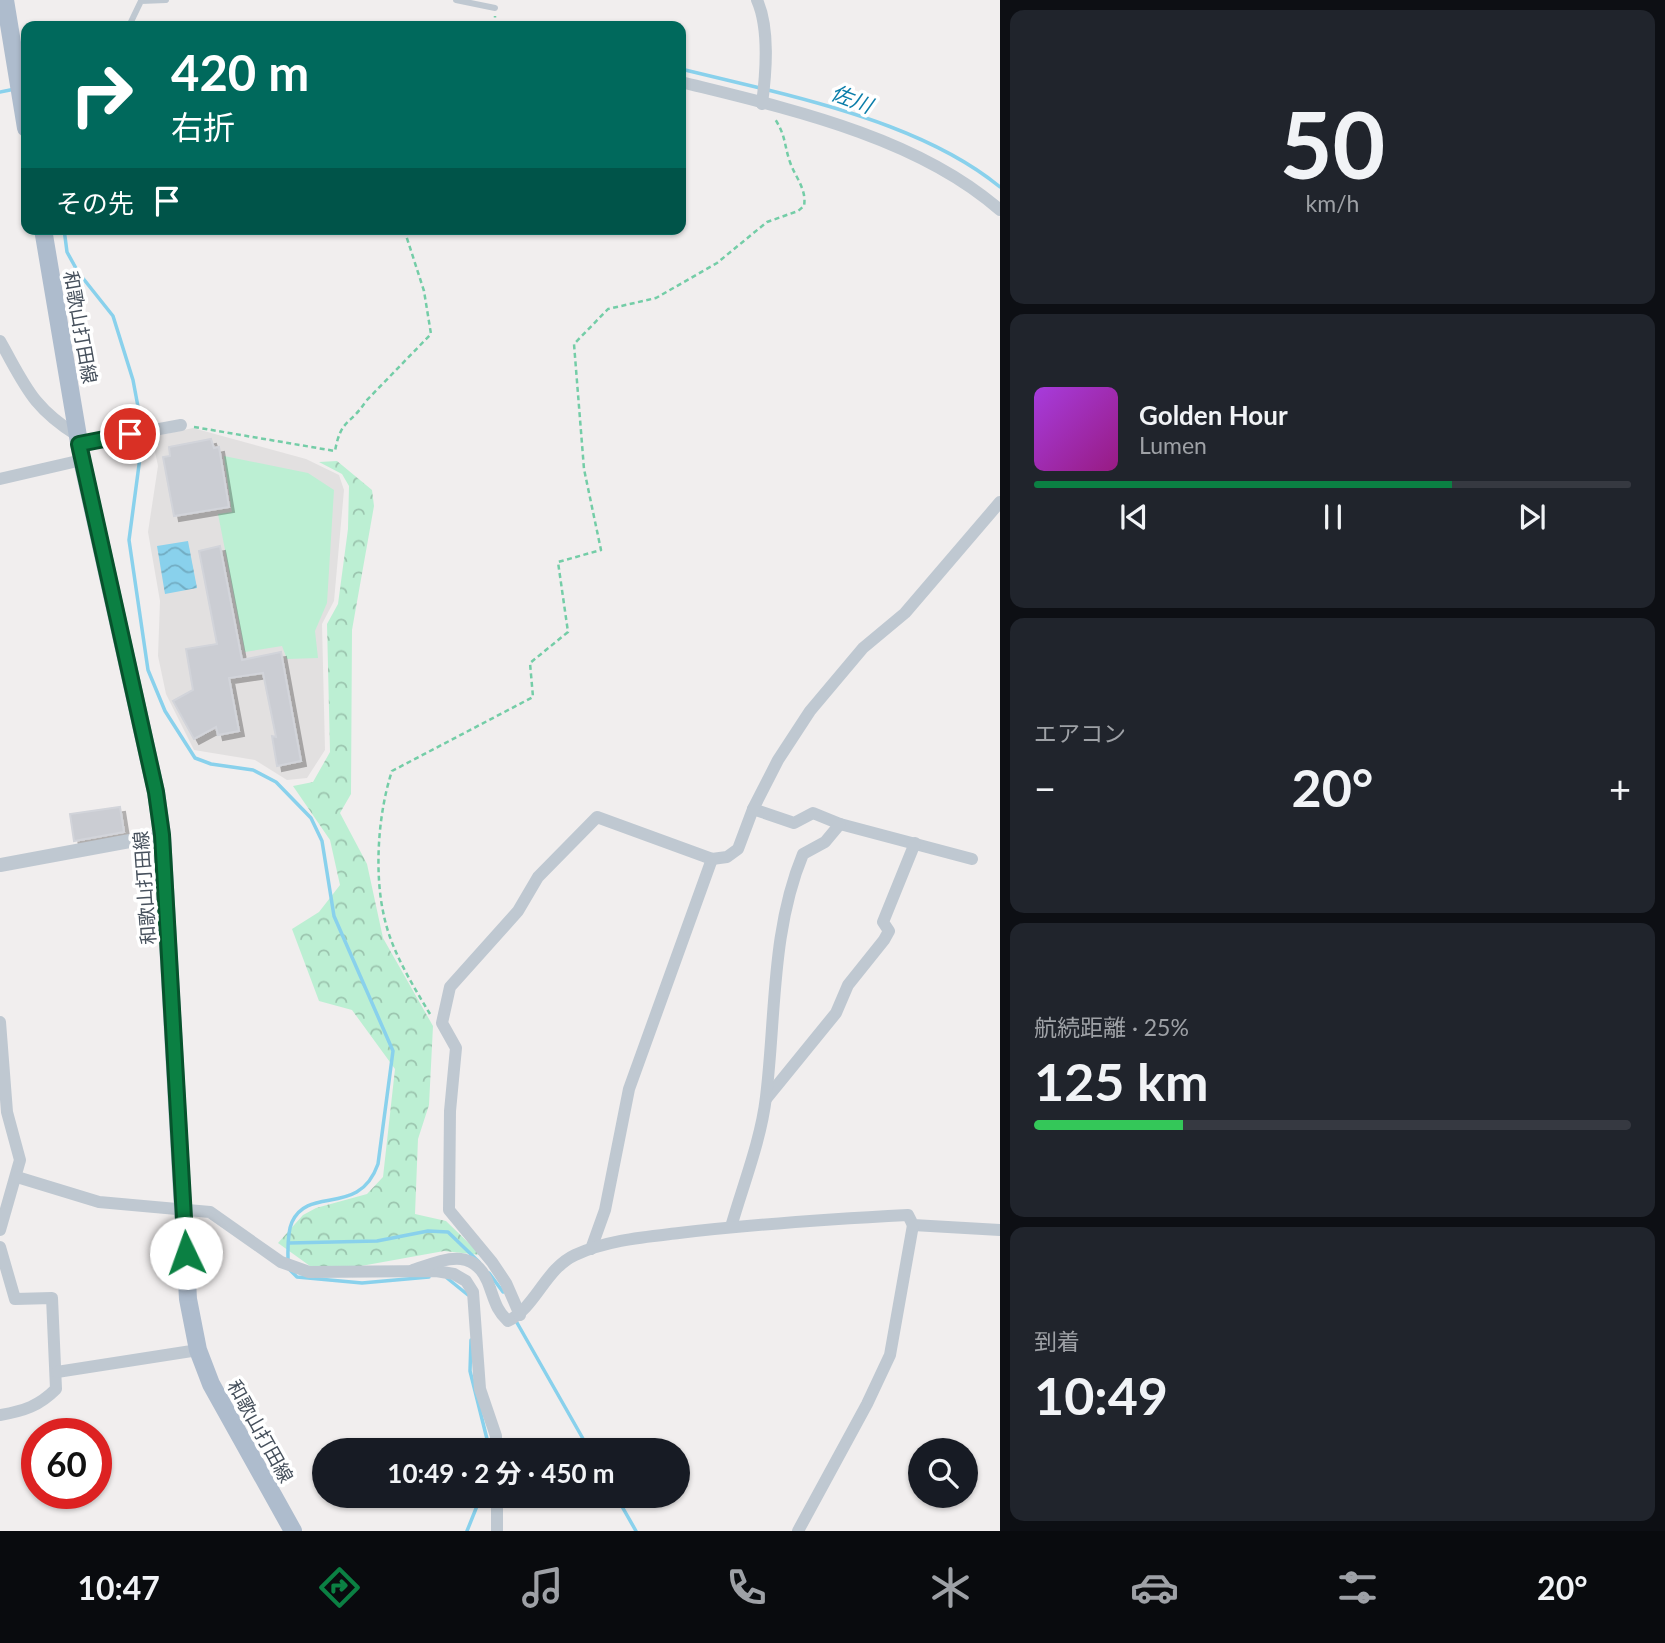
<!DOCTYPE html>
<html lang="ja">
<head>
<meta charset="utf-8">
<style>
	body { margin:0; font-family:Lato,"Noto Sans JP",sans-serif; background:#20242c; color:#f1f3f6; height:100vh; display:flex; flex-direction:column; font-size:26px; white-space:nowrap }
	* { box-sizing:border-box; margin:0 }
	p { font-size:23px; color:#9ea1a6 }
	.icon { flex:none; width:38px; height:38px; fill:none; stroke:currentColor; stroke-width:2; stroke-linecap:round; stroke-linejoin:round }
	.map { position:relative; flex:1; overflow:hidden }
	.details { display:flex; flex-direction:column; gap:10px; padding:10px; background:#0d0f14; width:665px }
	.details>* { flex:none }
	.banner { position:absolute; left:21px; top:21px; width:665px; height:214px; border-radius:14px; box-shadow:0 2px 5px #0004; background:#00695c; color:#fff; overflow:hidden }
	.fabs { position:absolute; left:908px; top:1438px; display:grid; gap:14px }
	.fabs a { display:grid; place-items:center; width:70px; height:70px; border-radius:50%; background:#171b24; box-shadow:0 2px 5px #0004; font-size:35px }
	.speed { position:absolute; left:21px; top:1418px; display:flex; gap:14px; font-size:35px; font-weight:700; text-align:center }
	.speed>* { display:grid; place-content:center; width:91px; height:91px; border-radius:50%; background:#171b24; box-shadow:0 2px 5px #0004; line-height:1 }
	.speed .limit { border:10px solid #d22; background:#fff; color:#111 }
	.pin { position:absolute; display:grid; place-items:center; width:60px; height:60px; color:#fff; margin:-30px; border:4px solid #fff; border-radius:50%; box-shadow:0 2px 7px #0007 }
	.me { position:absolute; width:77px; margin:-38px; rotate:357deg; stroke-linejoin:round; filter:drop-shadow(0 0 5px #0008) }
	.turn { display:flex; align-items:center; gap:24px; height:147px; padding:0 35px; font-size:32px }
	.turn .icon { width:91px; height:91px; stroke-width:2.5 }
	.turn b { display:block; font-size:49px; line-height:60px }
	.then { display:flex; align-items:center; height:66px; padding:0 35px; background:#0003; gap:14px; font-size:26px }
	.big { font-size:52px; font-weight:700; line-height:1.1 }
	.details .card { flex:1; display:flex; flex-direction:column; justify-content:center; gap:10px; min-width:0; padding:0 24px; border-radius:14px; background:#20242c }
	.details .dial { align-items:center; gap:0 }
	.dial b { font-size:91px; line-height:1 }
	.song { display:flex; align-items:center; gap:21px }
	.cover { width:84px; height:84px; border-radius:10px; background:linear-gradient(135deg,hsl(280 70% 55%),hsl(310 70% 35%)) }
	.played { height:7px; border-radius:4px; background:linear-gradient(90deg,#0b8043 70%,#363941 70%) }
	.keys { display:flex; justify-content:space-around; direction:ltr }
	.heat { display:flex; justify-content:space-between; align-items:center; font-size:38px; direction:ltr }
	.charge { height:10px; border-radius:5px; background:linear-gradient(90deg,#34c759 25%,#363941 0) }
	.trip { position:absolute; left:312px; top:1438px; width:378px; height:70px; border-radius:35px; background:#171b24; box-shadow:0 2px 5px #0004; font-weight:700; line-height:70px; text-align:center }
	.tab-bar { display:flex; height:112px; justify-content:space-around; align-items:center; background:#090b0e; color:#9ea1a6 }
	.tab-bar .icon { width:49px; height:49px }
	.tab-bar .selected { color:#0b8043 }
	.tab-bar b { font-size:32px; color:#f1f3f6 }
	main { display:flex; flex:1; min-height:0 }
	.map>svg:first-child { display:block }
</style>
</head>
<body>
<main>
<div class="map">
<svg width="1000" height="1531" viewBox="0 0 1000 1531">
	<defs>
		<pattern id="forest-crowns" width="20" height="18" patternUnits="userSpaceOnUse" patternTransform="scale(1.75)"><rect width="20" height="18" fill="#bcefd3"/><path d="M2 6a3 3 0 1 1 6 0M12 15a3 3 0 1 1 6 0" fill="none" stroke="#9bc4ae"/></pattern>
		<pattern id="water-waves" width="16" height="10" patternUnits="userSpaceOnUse" patternTransform="scale(1.75)"><rect width="16" height="10" fill="#89d1ec"/><path d="M0 5q4-4 8 0t8 0" fill="none" stroke="#72acc2"/></pattern>
		<filter id="shadow"><feDropShadow dx="5" dy="5" stdDeviation="0" flood-color="#0004"/></filter>
	</defs>
	<rect width="100%" height="100%" fill="#f1eeee"/>
	<!-- education -->
	<path fill="#e2e0e0" d="M 193,428 L 306,459 L 339,475 L 344,490 L 334,601 L 322,624 L 325,750 L 307,778 L 287,780 L 255,760 L 194,750 L 166,694 L 158,656 L 160,601 L 148,532 L 158,466 L 152,437 Z"/>
	<!-- forest -->
	<path fill="url(#forest-crowns)" d="M 337,461 L 372,490 L 374,506 L 352,630 L 351,794 L 340,813 L 367,864 L 383,938 L 433,1026 L 429,1105 L 418,1139 L 415,1214 L 446,1221 L 481,1255 L 444,1251 L 361,1266 L 310,1266 L 278,1243 L 303,1215 L 316,1208 L 367,1194 L 383,1177 L 395,1069 L 352,1010 L 319,1001 L 292,929 L 319,912 L 340,885 L 330,840 L 293,786 L 313,782 L 330,752 L 327,624 L 338,604 L 348,529 L 349,486 L 342,474 L 319,462 Z"/>
	<!-- pitch -->
	<path fill="#bcefd3" d="M 224,456 L 308,473 L 334,490 L 327,603 L 315,631 L 318,658 L 287,659 L 282,646 L 245,652 L 218,514 L 232,512 Z"/>
	<!-- water -->
	<path fill="url(#water-waves)" d="M 188,541 L 197,588 L 165,594 L 157,546 Z"/>
	<g fill="none" stroke-linecap="round" stroke-linejoin="round">
		<!-- stream -->
		<g stroke="#89d1ec" stroke-width="3.5">
			<path d="M 681,69 L 760,88"/>
			<path d="M 768,90 C 845,109 938,136 1000,187"/>
			<path d="M 0,92 L 15,89"/>
			<path d="M 64,229 L 67,252 L 78,272 L 113,316 L 133,380 L 142,428"/>
			<path d="M 143,435 L 129,540 L 148,670 L 165,711 L 195,758 L 211,764 L 253,770 L 276,782 L 311,818 L 322,841 L 334,916 L 393,1051 L 378,1164 C 359,1218 309,1185 292,1222 C 287,1233 288,1249 288,1260"/>
			<path d="M 289,1243 L 377,1241 L 428,1231 L 448,1232 L 479,1262"/>
			<path d="M 288,1268 L 297,1277 L 362,1283 L 429,1277"/>
			<path d="M 489,1273 L 503,1292"/>
			<path d="M 447,1278 L 468,1295"/>
			<path d="M 516,1321 L 590,1451"/>
			<path d="M 471,1340 L 470,1371 L 490,1451"/>
			<path d="M 616,1496 L 636,1531"/>
			<path d="M 467,1531 L 481,1496"/>
		</g>
	</g>
	<!-- building -->
	<g fill="#cbcdd3" stroke="#d2d4da" stroke-width="2" filter="url(#shadow)">
		<path d="M 211,439 L 214,448 L 219,447 L 229,507 L 174,516 L 163,457 L 170,456 L 169,447 Z"/>
		<path d="M 220,546 L 242,660 L 281,652 L 301,761 L 277,766 L 272,736 L 276,737 L 263,673 L 229,678 L 239,731 L 218,735 L 216,727 L 194,739 L 173,701 L 193,690 L 186,649 L 217,644 L 199,551 Z"/>
		<path d="M 120,807 L 124,832 L 74,841 L 70,814 Z"/>
	</g>
	<g fill="none" stroke-linecap="round" stroke-linejoin="round">
		<!-- path -->
		<g stroke="#74cda7" stroke-width="2.5" stroke-dasharray="5 3.5" stroke-linecap="butt">
			<path d="M 495,26 L 495,16"/>
			<path d="M 194,427 L 335,451 C 341,418 350,426 366,401 L 431,334 L 424,291 L 404,229"/>
			<path d="M 430,1014 C 412,984 391,950 384,916 C 374,873 378,813 392,771 L 533,697 L 530,663 L 568,632 L 558,562 L 601,550 L 584,469 L 574,344 L 608,309 L 656,298 L 717,263 L 767,222 L 798,211 L 804,206 C 807,189 795,177 790,162 C 784,145 786,136 775,119"/>
		</g>
		<!-- service -->
		<g stroke="#bfc8d1" stroke-width="6">
			<path d="M 456,0 L 495,8"/>
			<path d="M 129,26 L 141,1 L 166,0"/>
		</g>
		<!-- minor -->
		<g stroke="#bfc8d1" stroke-width="12">
			<path d="M 757,0 C 770,29 766,73 762,104"/>
			<path d="M 681,82 C 786,108 916,136 1000,210"/>
			<path d="M 0,341 C 26,387 32,407 78,436"/>
			<path d="M 79,444 L 181,425"/>
			<path d="M 0,479 L 82,460"/>
			<path d="M 753,809 L 794,823 L 813,813 L 840,824 L 972,859"/>
			<path d="M 0,1022 L 7,1112 L 20,1160 L 0,1230"/>
			<path d="M 766,1099 L 836,1013 L 848,985 L 884,940 L 889,931 L 883,922 L 915,843"/>
			<path d="M 17,1177 L 99,1202 L 210,1212 L 281,1262 L 309,1272 L 436,1271 L 454,1274 L 466,1281 L 473,1292 L 480,1389 L 496,1436 L 496,1451"/>
			<path d="M 731,1227 C 743,1185 761,1140 766,1097 C 776,1015 771,931 803,854 L 825,842 L 840,824"/>
			<path d="M 0,1247 L 15,1299 L 52,1298 L 56,1389 C 39,1406 24,1411 0,1415"/>
			<path d="M 591,1249 L 605,1210 L 629,1089 L 712,859"/>
			<path d="M 413,1270 C 445,1259 476,1245 490,1288 C 495,1302 497,1311 508,1321 C 536,1307 545,1269 575,1255 C 607,1240 645,1237 679,1233 C 756,1224 832,1219 908,1215 L 913,1225 L 1000,1230"/>
			<path d="M 520,1315 L 506,1283 L 492,1262 L 449,1210 L 450,1111 L 456,1048 L 442,1023 L 450,987 L 518,911 L 538,877 L 597,817 L 712,859 L 727,857 L 738,849 L 753,809 L 778,760 L 810,711 L 863,648 L 905,613 L 1000,502"/>
			<path d="M 57,1372 L 198,1350"/>
			<path d="M 497,1496 L 497,1531"/>
			<path d="M 798,1531 L 867,1404 L 890,1355 L 913,1225"/>
		</g>
		<!-- tertiary -->
		<path stroke="#bfc8d1" stroke-width="14" d="M 0,865 L 162,835"/>
		<!-- primary -->
		<g stroke="#aebccd" stroke-width="18">
			<path d="M 5,0 L 26,128"/>
			<path d="M 43,229 L 82,460 L 156,792 L 162,835 L 188,1299 L 198,1350 L 211,1384 L 293,1531"/>
		</g>
	</g>
	<g fill="none" stroke-linecap="round" stroke-linejoin="round">
		<defs>
			<path id="route" d="M 130,434 L 79,444 L 156,792 L 162,835 L 186,1253"/>
		</defs>
		<!-- route casing -->
		<use href="#route" stroke="#07532c" stroke-width="18"/>
		<!-- route -->
		<use href="#route" stroke="#0b8043" stroke-width="12"/>
	</g>
	<g text-anchor="middle" dominant-baseline="central" stroke-width="7" stroke-linejoin="round" paint-order="stroke">
		<!-- street labels -->
		<g font-size="19" fill="#46505c" stroke="#fff">
			<text transform="translate(81 327) rotate(80)">和歌山打田線</text>
			<text transform="translate(144 888) rotate(-94)">和歌山打田線</text>
			<text transform="translate(261 1431) rotate(61)">和歌山打田線</text>
		</g>
		<!-- water labels -->
		<g font-size="21" font-style="italic" fill="#0c7eaa" stroke="#fff">
			<text transform="translate(852 98) rotate(21)">佐川</text>
		</g>
	</g>
</svg>
<div class="fabs">
<a><svg class="icon" aria-label="search" viewBox="0 0 24 24"><circle cx="10" cy="10" r="6"/><path d="M15 15l6 6"/></svg></a>
</div>
<div class="speed"><div class="limit">60</div></div>
<div class="pin" style="left:130px;top:434px;background:#d93025"><svg class="icon" aria-label="arrive" viewBox="0 0 24 24"><path d="M6 21V4h12l-3 4 3 4H6"/></svg></div>
<svg class="me" style="left:186px;top:1253px" viewBox="-20 -20 40 40"><circle r="19" fill="#fff"/><path d="M0-13L10 11 0 6-10 11z" fill="#0b8043"/></svg>
<div class="trip">10:49 · 2 分 · 450 m</div>
<div class="banner">
<div class="turn"><svg class="icon" aria-label="right" viewBox="0 0 24 24"><path d="M7 20v-9h11M14 6l5 5-5 5"/></svg><div><b>420 m</b>右折</div></div>
<div class="then">その先<svg class="icon" aria-label="arrive" viewBox="0 0 24 24"><path d="M6 21V4h12l-3 4 3 4H6"/></svg></div>
</div>
</div>
<section class="details">
<div class="card dial"><b>50</b><p>km/h</p></div>
<div class="card">
<div class="song"><i class="cover"></i><div><b>Golden Hour</b><p>Lumen</p></div></div>
<div class="played"></div>
<div class="keys"><svg class="icon" aria-label="previous" viewBox="0 0 24 24"><path d="M18 5L8 12l10 7zM5 5v14"/></svg><svg class="icon" aria-label="pause" viewBox="0 0 24 24"><path d="M8 5v14M16 5v14"/></svg><svg class="icon" aria-label="next" viewBox="0 0 24 24"><path d="M6 5l10 7-10 7zM19 5v14"/></svg></div>
</div>
<div class="card"><p>エアコン</p>
<div class="heat"><a>−</a><b class="big">20°</b><a>+</a></div>
</div>
<div class="card"><p>航続距離 · 25%</p><b class="big">125 km</b><div class="charge"></div></div>
<div class="card"><p>到着</p><b class="big">10:49</b></div>
</section>
</main>
<nav class="tab-bar">
<b>10:47</b>
<svg class="icon selected" aria-label="directions" viewBox="0 0 24 24"><path d="M12 3l9 9-9 9-9-9zM9 14v-3h6M13 9l2 2-2 2"/></svg>
<svg class="icon" aria-label="music" viewBox="0 0 24 24"><path d="M9 18V5l10-2v13"/><circle cx="6" cy="18" r="3"/><circle cx="16" cy="16" r="3"/></svg>
<svg class="icon" aria-label="phone" viewBox="0 0 24 24"><path d="M5 4h4l2 5-3 2q2 4 5 5l2-3 5 2v4C11 20 4 13 5 4z"/></svg>
<svg class="icon" aria-label="climate" viewBox="0 0 24 24"><path d="M12 3v18M4 7l16 10M4 17L20 7"/></svg>
<svg class="icon" aria-label="car" viewBox="0 0 24 24"><path d="M5 17H2v-5l4-1 3-4h7l3 4 3 1v5h-3M9 17h6M6 11h13"/><circle cx="7" cy="17" r="2"/><circle cx="17" cy="17" r="2"/></svg>
<svg class="icon" aria-label="filters" viewBox="0 0 24 24"><path d="M4 7h16M4 17h16"/><circle cx="9" cy="7" r="2"/><circle cx="15" cy="17" r="2"/></svg>
<b>20°</b>
</nav>
</body>
</html>
